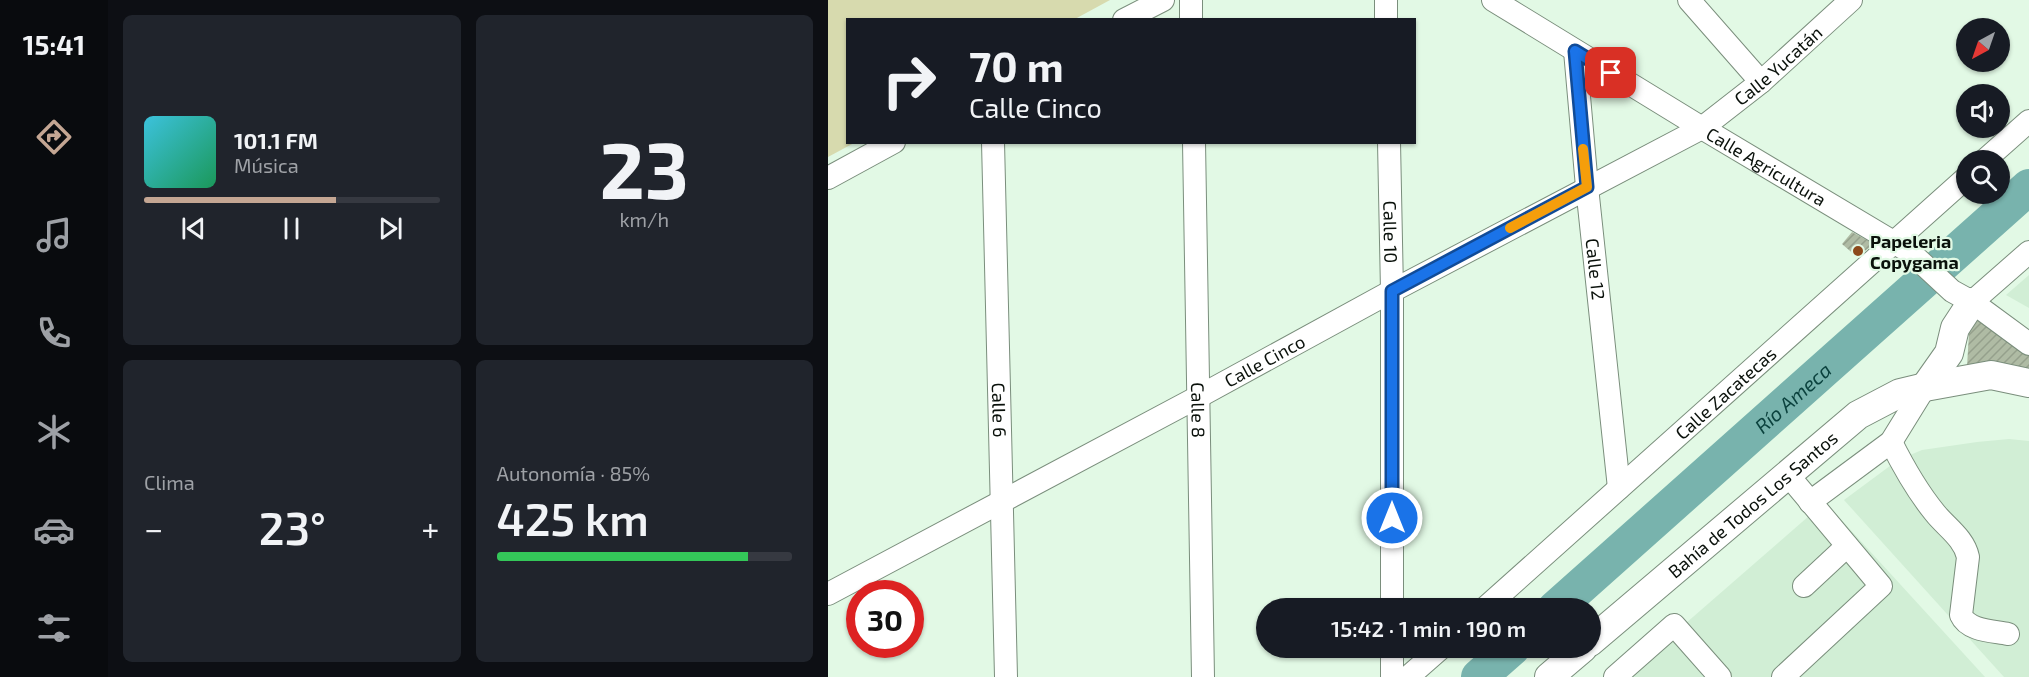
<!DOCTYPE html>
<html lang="es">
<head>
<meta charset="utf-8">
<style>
	body { margin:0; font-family:"Exo 2",sans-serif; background:#20242c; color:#f1f3f6; height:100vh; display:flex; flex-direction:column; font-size:22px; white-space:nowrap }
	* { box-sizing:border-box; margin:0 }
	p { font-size:20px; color:#9ea1a6 }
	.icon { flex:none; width:33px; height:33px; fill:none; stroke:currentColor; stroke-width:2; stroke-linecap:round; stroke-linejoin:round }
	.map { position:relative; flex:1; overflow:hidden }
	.details { display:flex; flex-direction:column; gap:15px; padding:15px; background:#0d0f14; width:720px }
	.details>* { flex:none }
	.top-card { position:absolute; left:18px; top:18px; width:570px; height:126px; border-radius:0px; box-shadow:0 2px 4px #0004; background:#171b24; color:#f1f3f6; overflow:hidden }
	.needle { width:39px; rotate:220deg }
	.buttons { position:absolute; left:1128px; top:18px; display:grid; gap:12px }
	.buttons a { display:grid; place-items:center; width:54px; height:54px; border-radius:50%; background:#171b24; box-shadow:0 2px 4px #0004; font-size:30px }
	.speed { position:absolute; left:18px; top:580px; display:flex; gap:12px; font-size:30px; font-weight:700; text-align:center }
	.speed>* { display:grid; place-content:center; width:78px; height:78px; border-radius:50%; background:#171b24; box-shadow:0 2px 4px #0004; line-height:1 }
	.speed .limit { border:9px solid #d22; background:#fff; color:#111 }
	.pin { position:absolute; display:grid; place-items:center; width:51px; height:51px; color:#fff; margin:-26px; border-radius:12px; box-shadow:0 3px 9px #0006 }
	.me { position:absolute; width:66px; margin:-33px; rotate:0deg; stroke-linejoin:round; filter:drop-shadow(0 0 4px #0008) }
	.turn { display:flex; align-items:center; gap:21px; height:126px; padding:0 24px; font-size:27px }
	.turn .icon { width:78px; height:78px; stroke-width:2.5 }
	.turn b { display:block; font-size:42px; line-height:51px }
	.big { font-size:45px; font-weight:600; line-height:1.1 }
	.details .widget { flex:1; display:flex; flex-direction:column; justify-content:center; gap:9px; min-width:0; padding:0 21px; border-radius:9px; background:#20242c }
	.details .dial { align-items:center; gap:0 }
	.dial b { font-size:78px; line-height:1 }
	.song { display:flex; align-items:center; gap:18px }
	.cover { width:72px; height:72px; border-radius:9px; background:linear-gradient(135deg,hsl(190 70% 55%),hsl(150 70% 35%)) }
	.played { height:6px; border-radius:3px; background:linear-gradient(90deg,#c4a693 65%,#363941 65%) }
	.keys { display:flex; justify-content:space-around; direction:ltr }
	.heat { display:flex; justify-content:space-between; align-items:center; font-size:33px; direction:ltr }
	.charge { height:9px; border-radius:4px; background:linear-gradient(90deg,#34c759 85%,#363941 0) }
	.details .tiles { flex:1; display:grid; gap:15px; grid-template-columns:repeat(2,1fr) }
	.trip { position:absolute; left:428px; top:598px; width:345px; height:60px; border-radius:30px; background:#171b24; box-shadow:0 2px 4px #0004; font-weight:600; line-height:60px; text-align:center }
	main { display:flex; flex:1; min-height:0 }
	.tabs { display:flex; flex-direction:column; width:108px; justify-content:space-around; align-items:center; background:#090b0e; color:#9ea1a6 }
	.tabs .icon { width:42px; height:42px }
	.tabs .on { color:#c4a693 }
	.tabs b { font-size:27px; color:#f1f3f6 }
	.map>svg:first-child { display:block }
</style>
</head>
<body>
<main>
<nav class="tabs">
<b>15:41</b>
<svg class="icon on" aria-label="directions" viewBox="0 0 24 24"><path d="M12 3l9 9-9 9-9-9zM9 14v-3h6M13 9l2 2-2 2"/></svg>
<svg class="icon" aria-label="music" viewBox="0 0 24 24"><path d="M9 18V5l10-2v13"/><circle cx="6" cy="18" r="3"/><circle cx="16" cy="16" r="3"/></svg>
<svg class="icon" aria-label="phone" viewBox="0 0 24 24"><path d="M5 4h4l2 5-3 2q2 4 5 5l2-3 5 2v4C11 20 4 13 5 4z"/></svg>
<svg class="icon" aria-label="climate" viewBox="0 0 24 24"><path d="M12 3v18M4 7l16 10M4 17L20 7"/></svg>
<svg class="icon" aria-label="car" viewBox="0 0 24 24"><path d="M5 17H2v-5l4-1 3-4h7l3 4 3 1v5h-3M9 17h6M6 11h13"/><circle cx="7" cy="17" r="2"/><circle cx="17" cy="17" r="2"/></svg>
<svg class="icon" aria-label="filters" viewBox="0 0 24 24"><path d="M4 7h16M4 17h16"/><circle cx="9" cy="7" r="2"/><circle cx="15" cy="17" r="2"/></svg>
</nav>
<section class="details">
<div class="tiles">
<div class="widget">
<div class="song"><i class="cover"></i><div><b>101.1 FM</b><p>Música</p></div></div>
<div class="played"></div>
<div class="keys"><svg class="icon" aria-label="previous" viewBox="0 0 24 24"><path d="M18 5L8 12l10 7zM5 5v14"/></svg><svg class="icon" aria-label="pause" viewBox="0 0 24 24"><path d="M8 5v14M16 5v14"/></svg><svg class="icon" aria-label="next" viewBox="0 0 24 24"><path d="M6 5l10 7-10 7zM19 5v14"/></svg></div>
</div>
<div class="widget dial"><b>23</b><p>km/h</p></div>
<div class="widget"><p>Clima</p>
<div class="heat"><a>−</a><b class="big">23°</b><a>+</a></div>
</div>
<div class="widget"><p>Autonomía · 85%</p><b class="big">425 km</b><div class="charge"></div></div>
</div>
</section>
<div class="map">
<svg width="1201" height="677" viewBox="0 0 1201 677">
	<defs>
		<pattern id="building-hatch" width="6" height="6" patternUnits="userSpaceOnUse" patternTransform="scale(1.5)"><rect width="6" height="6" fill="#afbba4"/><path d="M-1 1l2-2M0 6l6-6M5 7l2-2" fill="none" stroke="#95a08c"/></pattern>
	</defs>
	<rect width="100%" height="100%" fill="#e2f9e5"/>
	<!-- built -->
	<g fill="#d1eed5">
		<path d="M 1201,275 L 1201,308 L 1178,295 Z"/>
		<path d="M 1181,439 L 1201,441 L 1201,677 L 1176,677 L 1016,500 L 1070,460 L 1094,450 L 1149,442 Z"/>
		<path d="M 997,502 L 1157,677 L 796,677 Z"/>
	</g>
	<!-- park -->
	<path fill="#d7daae" d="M 0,0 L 282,0 L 247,19 L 20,20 L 20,142 L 26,143 L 0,157 Z"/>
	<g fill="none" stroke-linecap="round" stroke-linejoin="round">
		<!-- river -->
		<g stroke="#78b3ad" stroke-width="36">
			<path id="s1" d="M 727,609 L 1201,187"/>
			<path d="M 651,677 L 684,648"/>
		</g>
	</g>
	<!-- building -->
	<g fill="url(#building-hatch)">
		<path d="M 1024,232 L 1046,244 L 1029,257 L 1014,244 Z"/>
		<path d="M 1142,315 L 1201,354 L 1201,372 L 1139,367 Z"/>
	</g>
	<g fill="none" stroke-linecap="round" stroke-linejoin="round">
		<defs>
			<g id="minor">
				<path d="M 363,0 L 363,20"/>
				<path d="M 558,0 L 558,20"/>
				<path id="s2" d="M 665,0 L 874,128 L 1082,252 L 1124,291 L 1144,302 L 1201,344"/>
				<path d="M 861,0 L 933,82"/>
				<path d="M 296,20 L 335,0"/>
				<path id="s3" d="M 747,51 L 759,187 L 791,488"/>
				<path id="s4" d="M 165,142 L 178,677"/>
				<path id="s5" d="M 366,142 L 375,677"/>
				<path id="s6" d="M 561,142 L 564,291 L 564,609"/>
				<path d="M 1157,160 L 1201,121"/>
				<path d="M 0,178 L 66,142"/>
				<path d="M 1144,302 L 1201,252"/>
				<path d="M 1063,442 C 1075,466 1089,491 1107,513 C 1118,527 1136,538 1140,557 L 1133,615 C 1140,631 1165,631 1180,634"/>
				<path d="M 982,502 L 1063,442 L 1097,387"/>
				<path d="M 976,586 L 1019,546"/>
				<path id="s7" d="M 0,594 L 370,397 L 564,291 L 874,128 L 933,82 L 1023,0"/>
				<path id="s8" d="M 656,609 L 1138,178"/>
				<path d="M 564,648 L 564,677"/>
				<path d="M 580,677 L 613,648"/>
				<path d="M 787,677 L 846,625 L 892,677"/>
				<path d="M 955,677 L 1053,586 L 960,475"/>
			</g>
			<g id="major">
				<path d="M 1097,387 L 1121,353 L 1127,328 L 1144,302"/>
				<path id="s9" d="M 762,642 L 1030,415 L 1072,393 L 1097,387 L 1163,375 L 1201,383"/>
				<path d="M 721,677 L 755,648"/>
			</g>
		</defs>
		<!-- minor casing -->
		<use href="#minor" stroke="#7a8e7c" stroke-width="24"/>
		<!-- major casing -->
		<use href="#major" stroke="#7a8e7c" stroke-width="30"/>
		<!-- minor -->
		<use href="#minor" stroke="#fff" stroke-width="22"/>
		<!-- major -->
		<use href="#major" stroke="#fff" stroke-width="28"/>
	</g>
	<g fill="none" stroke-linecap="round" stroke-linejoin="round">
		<defs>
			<path id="route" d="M 564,518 L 564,291 L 759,187 L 747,51 L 783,73"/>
		</defs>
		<!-- route casing -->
		<use href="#route" stroke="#114b97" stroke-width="15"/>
		<!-- route -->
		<use href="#route" stroke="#1a73e8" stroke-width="10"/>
		<!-- slow -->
		<path stroke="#f59e0b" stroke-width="10" d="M 682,228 L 759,187 L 755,149"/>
	</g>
	<!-- markers -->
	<circle fill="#8c491b" stroke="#e2f9e5" stroke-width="2" cx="1030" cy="251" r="6"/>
	<g text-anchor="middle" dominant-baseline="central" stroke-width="4.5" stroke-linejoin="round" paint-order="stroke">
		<!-- street labels -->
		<g font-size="18" fill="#0a110b" stroke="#e2f9e5">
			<text stroke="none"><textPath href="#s7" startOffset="1089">Calle Yucatán</textPath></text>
			<text stroke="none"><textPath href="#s2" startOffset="320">Calle Agricultura</textPath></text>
			<text stroke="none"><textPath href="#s6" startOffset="90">Calle 10</textPath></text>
			<text stroke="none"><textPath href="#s3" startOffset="219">Calle 12</textPath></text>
			<text stroke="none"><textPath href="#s7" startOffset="495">Calle Cinco</textPath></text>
			<text stroke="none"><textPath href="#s8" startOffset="324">Calle Zacatecas</textPath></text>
			<text stroke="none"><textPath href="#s4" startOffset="268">Calle 6</textPath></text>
			<text stroke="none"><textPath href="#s5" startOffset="268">Calle 8</textPath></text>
			<text stroke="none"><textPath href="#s9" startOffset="213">Bahía de Todos Los Santos</textPath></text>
		</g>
		<!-- poi labels -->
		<g font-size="18" font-weight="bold" fill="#0a110b" stroke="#e2f9e5" text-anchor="start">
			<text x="1042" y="241">Papeleria<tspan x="1042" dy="21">Copygama</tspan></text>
		</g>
		<!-- water labels -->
		<g font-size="20" font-style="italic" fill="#0b423e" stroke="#e2f9e5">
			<text stroke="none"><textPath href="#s1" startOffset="318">Río Ameca</textPath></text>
		</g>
	</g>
</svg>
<div class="buttons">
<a><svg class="needle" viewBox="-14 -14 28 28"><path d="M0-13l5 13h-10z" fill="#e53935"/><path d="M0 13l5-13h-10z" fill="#9ea1a6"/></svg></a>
<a><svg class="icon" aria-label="sound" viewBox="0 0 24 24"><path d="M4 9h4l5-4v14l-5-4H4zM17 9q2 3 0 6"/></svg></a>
<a><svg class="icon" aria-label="search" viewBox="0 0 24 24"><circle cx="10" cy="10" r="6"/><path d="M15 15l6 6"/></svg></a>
</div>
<div class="speed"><div class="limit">30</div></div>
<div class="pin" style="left:783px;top:73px;background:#d93025"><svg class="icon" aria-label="arrive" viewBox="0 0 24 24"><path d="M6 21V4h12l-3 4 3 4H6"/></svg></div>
<svg class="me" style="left:564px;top:518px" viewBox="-20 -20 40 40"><circle r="17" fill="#1a73e8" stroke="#fff" stroke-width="3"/><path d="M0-11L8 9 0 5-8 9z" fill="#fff"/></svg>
<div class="trip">15:42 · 1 min · 190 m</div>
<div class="top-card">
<div class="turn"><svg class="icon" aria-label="right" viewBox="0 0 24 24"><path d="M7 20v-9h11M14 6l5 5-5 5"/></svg><div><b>70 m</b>Calle Cinco</div></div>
</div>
</div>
</main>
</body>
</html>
